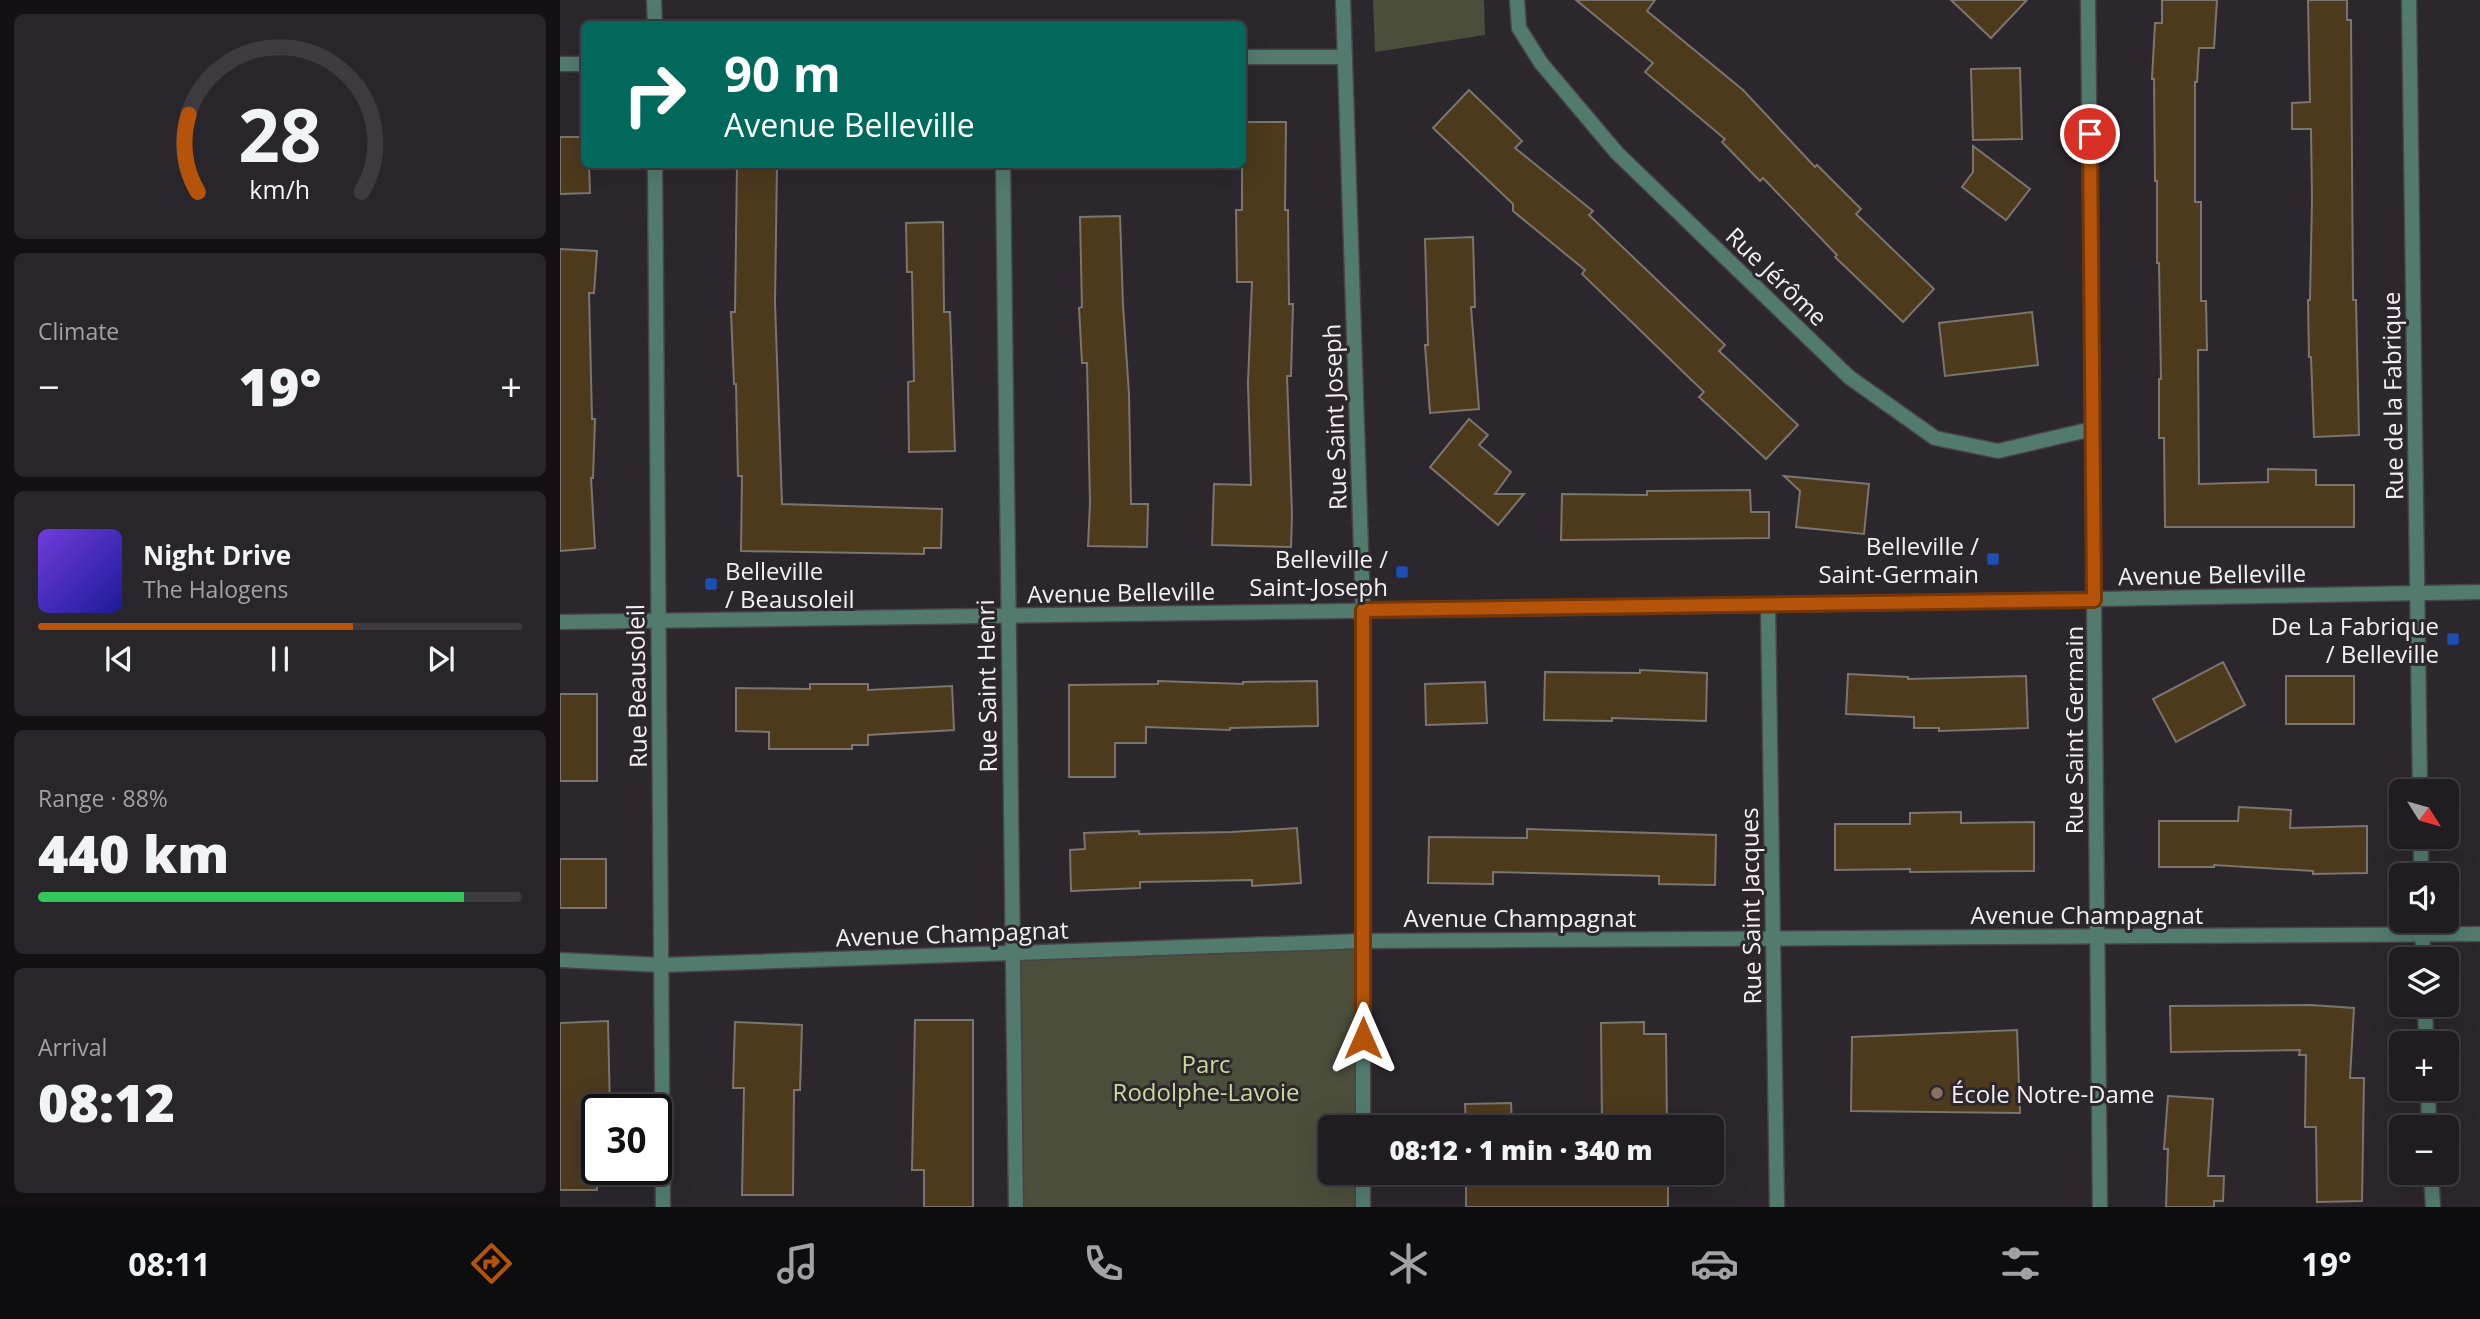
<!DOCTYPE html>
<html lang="en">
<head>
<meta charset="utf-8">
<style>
	body { margin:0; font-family:"Open Sans",sans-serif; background:#28262a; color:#f1f3f6; height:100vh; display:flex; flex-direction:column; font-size:26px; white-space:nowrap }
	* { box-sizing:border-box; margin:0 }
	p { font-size:23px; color:#a2a2a5 }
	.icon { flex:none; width:38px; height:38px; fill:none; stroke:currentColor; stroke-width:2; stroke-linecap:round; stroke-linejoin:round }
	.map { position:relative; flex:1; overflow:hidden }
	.drawer { display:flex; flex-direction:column; gap:14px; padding:14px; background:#121013; width:560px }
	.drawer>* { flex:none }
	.banner { position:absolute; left:21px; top:21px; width:665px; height:147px; border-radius:10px; box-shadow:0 7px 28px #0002,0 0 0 2px #3d3b40; background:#00695c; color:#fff; overflow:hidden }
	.needle { width:46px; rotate:127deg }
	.controls { position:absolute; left:1829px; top:779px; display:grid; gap:14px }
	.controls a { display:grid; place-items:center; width:70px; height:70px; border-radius:10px; background:#201d22; box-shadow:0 7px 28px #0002,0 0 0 2px #3d3b40; font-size:35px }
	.speed { position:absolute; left:21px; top:1094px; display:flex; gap:14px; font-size:35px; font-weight:700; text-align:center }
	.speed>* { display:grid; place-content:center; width:91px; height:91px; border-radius:50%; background:#201d22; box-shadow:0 7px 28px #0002,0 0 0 2px #3d3b40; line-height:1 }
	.speed .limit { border:4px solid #111; border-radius:10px; background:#fff; color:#111 }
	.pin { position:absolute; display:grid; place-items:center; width:60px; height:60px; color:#fff; margin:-30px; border:4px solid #fff; border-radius:50%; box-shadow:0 2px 7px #0007 }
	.me { position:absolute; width:77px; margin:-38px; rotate:0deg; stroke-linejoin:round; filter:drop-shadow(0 0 5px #0008) }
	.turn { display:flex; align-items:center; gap:24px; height:147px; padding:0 28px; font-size:32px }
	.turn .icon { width:91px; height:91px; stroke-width:2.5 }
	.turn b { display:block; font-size:49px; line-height:60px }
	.big { font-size:52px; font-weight:800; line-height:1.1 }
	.drawer .card { flex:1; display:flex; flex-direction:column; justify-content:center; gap:10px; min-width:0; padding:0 24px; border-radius:10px; background:#28262a }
	.drawer .dial { align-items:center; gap:0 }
	.dial svg { height:182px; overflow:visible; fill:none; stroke:#3d3b40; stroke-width:7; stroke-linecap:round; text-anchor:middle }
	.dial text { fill:#f1f3f6; stroke:none }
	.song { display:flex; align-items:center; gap:21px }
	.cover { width:84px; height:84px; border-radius:10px; background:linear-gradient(135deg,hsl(260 70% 55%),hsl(240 70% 35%)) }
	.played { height:7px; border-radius:4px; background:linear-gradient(90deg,#b45309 65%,#3d3b40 65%) }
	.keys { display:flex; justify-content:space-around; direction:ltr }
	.heat { display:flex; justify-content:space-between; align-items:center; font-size:38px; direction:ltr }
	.charge { height:10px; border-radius:5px; background:linear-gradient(90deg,#34c759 88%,#3d3b40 0) }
	.trip { position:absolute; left:758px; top:1115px; width:406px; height:70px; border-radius:10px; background:#201d22; box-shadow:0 7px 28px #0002,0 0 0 2px #3d3b40; font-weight:800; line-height:70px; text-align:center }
	.tabs { display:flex; height:112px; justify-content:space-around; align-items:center; background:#0d0c0e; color:#a2a2a5 }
	.tabs .icon { width:49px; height:49px }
	.tabs .selected { color:#b45309 }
	.tabs b { font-size:32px; color:#f1f3f6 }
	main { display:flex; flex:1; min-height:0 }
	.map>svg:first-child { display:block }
</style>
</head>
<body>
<main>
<section class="drawer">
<div class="card dial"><svg viewBox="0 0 100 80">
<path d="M14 69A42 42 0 1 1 86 69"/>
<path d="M14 69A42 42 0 0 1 10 35" stroke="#b45309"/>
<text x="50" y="56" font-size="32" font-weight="700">28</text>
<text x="50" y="72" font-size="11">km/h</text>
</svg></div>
<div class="card"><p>Climate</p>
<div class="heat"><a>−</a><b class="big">19°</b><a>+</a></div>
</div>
<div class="card">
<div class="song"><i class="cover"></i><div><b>Night Drive</b><p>The Halogens</p></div></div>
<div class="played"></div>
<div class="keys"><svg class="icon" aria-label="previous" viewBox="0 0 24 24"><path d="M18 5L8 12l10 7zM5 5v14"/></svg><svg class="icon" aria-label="pause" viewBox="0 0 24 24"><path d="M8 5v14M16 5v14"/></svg><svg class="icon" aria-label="next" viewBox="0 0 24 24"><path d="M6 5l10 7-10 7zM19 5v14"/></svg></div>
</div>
<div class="card"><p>Range · 88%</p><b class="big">440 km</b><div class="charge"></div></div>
<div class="card"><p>Arrival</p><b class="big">08:12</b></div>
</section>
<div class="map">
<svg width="1920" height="1207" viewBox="0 0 1920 1207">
	<rect width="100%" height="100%" fill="#2b272d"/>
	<!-- green -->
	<g fill="#4b4e3a">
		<path d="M 813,0 L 924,0 L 925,35 L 815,52 Z"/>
		<path d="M 803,941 L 803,1127 L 770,1127 L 770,1172 L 803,1173 L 803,1207 L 456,1207 L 451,954 Z"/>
	</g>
	<!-- building -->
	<g fill="#4d391c" stroke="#7a756e" stroke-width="2">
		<path d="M 1016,0 L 1095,0 L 1087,11 L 1183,90 L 1255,167 L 1257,165 L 1301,209 L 1296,214 L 1374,289 L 1343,322 L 1275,257 L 1277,255 L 1203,178 L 1200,181 L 1162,142 L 1165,139 L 1085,72 L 1093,63 Z"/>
		<path d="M 1391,0 L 1467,0 L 1431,38 Z"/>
		<path d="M 1602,0 L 1657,0 L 1654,48 L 1639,48 L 1637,82 L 1635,82 L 1635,202 L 1641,202 L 1641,301 L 1646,301 L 1647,350 L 1638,350 L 1639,484 L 1708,482 L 1708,469 L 1756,470 L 1756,485 L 1794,485 L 1794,527 L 1605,527 L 1604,438 L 1599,438 L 1599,379 L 1601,379 L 1599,263 L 1597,263 L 1597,181 L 1595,181 L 1594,79 L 1592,79 L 1595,23 L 1602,23 Z"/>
		<path d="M 1748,0 L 1787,0 L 1787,20 L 1791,20 L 1793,300 L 1796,300 L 1799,435 L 1754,437 L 1751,357 L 1749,357 L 1748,300 L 1750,300 L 1752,199 L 1751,129 L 1732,129 L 1732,103 L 1750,102 Z"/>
		<path d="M 1460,68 L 1462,139 L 1413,140 L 1411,69 Z"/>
		<path d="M 909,90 L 962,141 L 955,148 L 1033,211 L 1029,215 L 1165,345 L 1159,351 L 1238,425 L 1206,459 L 1139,397 L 1144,392 L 1022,274 L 1025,270 L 953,211 L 953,204 L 873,128 Z"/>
		<path d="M 682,122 L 726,122 L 725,210 L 728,210 L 729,304 L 733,304 L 731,376 L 727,376 L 732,514 L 731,547 L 652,545 L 654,484 L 691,485 L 688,383 L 692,282 L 677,282 L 676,210 L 682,210 Z"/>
		<path d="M 0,137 L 24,137 L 24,164 L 29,164 L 30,193 L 0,194 Z"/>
		<path d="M 1413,146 L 1470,189 L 1446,220 L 1402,187 L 1413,172 Z"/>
		<path d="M 177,164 L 217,164 L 215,303 L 222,504 L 382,509 L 381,548 L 364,548 L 364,554 L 181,551 L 182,476 L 178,476 L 176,384 L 174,384 L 171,312 L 175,312 Z"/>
		<path d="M 560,216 L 563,305 L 569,394 L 571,504 L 588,504 L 587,547 L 528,546 L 530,503 L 527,363 L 522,363 L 519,308 L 522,307 L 520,217 Z"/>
		<path d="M 383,222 L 384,312 L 390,312 L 395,451 L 349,452 L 348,382 L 354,381 L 352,272 L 347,272 L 346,223 Z"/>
		<path d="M 913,237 L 915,307 L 911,307 L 919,409 L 870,413 L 865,345 L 868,345 L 865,239 Z"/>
		<path d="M 0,249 L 37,251 L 34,293 L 29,293 L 32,419 L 35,419 L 33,478 L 31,478 L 35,548 L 0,551 Z"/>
		<path d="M 1472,312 L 1478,365 L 1385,376 L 1379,323 Z"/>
		<path d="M 909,419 L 928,435 L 919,445 L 951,472 L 935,494 L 964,494 L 938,525 L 870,467 Z"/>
		<path d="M 1224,476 L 1309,484 L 1304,534 L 1236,527 L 1240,491 Z"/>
		<path d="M 1190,490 L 1191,512 L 1209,512 L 1209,538 L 1001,540 L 1002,494 L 1087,495 L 1087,491 Z"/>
		<path d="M 1663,662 L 1685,705 L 1616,742 L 1593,699 Z"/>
		<path d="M 1080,670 L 1147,673 L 1146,721 L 1052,718 L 1052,721 L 984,720 L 985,672 L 1080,673 Z"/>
		<path d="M 1288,674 L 1348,677 L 1348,679 L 1466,676 L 1468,728 L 1379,731 L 1379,728 L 1354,728 L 1354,717 L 1286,714 Z"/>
		<rect x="1726" y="676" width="68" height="48"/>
		<path d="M 598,681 L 683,684 L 683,682 L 757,681 L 758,726 L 670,728 L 670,730 L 586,727 L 586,743 L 555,743 L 555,777 L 509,777 L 509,685 L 598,684 Z"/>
		<path d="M 925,682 L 927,723 L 866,725 L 865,684 Z"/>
		<path d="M 250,684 L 308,684 L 308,690 L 392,686 L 394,730 L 308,735 L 308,745 L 292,745 L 292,749 L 209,749 L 209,732 L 176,731 L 176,688 L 250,689 Z"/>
		<rect x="0" y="694" width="37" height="87"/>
		<path d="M 1679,807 L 1731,810 L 1730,828 L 1807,826 L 1807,873 L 1753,874 L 1753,871 L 1654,865 L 1654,867 L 1599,867 L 1599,821 L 1678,821 Z"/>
		<path d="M 1401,812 L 1401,823 L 1474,822 L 1474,871 L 1350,872 L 1350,869 L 1275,870 L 1275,824 L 1350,824 L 1350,813 Z"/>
		<path d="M 737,828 L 741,883 L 692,886 L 692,880 L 580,882 L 580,888 L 511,891 L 510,850 L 525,849 L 524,833 L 579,831 L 579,834 L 671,832 Z"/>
		<path d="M 967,829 L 1156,835 L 1155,885 L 1099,884 L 1099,876 L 933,872 L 933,884 L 868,883 L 869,837 L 967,838 Z"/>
		<rect x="0" y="859" width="46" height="49"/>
		<path d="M 1751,1005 L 1794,1008 L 1790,1078 L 1804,1078 L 1802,1201 L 1757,1202 L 1756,1127 L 1745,1127 L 1746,1055 L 1739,1055 L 1740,1050 L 1611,1052 L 1610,1006 Z"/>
		<path d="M 355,1020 L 413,1020 L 413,1207 L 364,1207 L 364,1170 L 352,1170 Z"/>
		<path d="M 48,1021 L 50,1110 L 37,1110 L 37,1190 L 0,1190 L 0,1023 Z"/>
		<path d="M 175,1022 L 242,1025 L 240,1090 L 234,1090 L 233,1195 L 182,1195 L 184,1088 L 173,1088 Z"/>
		<path d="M 1084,1022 L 1084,1034 L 1106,1034 L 1107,1127 L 906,1127 L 905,1104 L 951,1103 L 952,1125 L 1042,1124 L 1041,1023 Z"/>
		<path d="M 1457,1030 L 1460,1113 L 1291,1111 L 1292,1037 Z"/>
		<path d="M 1608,1096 L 1653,1099 L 1648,1176 L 1664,1176 L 1663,1201 L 1654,1201 L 1654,1207 L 1606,1207 L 1608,1149 L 1604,1149 Z"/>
		<rect x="906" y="1172" width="202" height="35"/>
	</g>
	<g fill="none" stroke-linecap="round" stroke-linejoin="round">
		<defs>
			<g id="minor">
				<path d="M 94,0 L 95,24"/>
				<path d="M 783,0 L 803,610 L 803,1127"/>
				<path d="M 957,0 L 959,28 L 981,63 L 1057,153 L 1289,377 L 1375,438 L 1438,451 L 1532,429"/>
				<path d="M 1528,0 L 1540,1207"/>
				<path d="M 1849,0 L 1860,791"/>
				<path d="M 682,57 L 785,57"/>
				<path d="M 0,64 L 24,64"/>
				<path d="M 95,164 L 103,1207"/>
				<path d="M 443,164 L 456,1207"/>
				<path d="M 1208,605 L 1217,1207"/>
				<path d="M 0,622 L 1208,605 L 1920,592"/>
				<path d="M 1861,836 L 1861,875"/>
				<path d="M 1862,920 L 1863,959"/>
				<path d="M 0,960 L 102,965 L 803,941 L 1920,934"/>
				<path d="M 1865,1004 L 1866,1043"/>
				<path d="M 1868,1088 L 1869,1127"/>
				<path d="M 1871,1172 L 1873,1207"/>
				<path d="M 803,1207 L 803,1172"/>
			</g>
		</defs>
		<!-- minor casing -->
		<use href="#minor" stroke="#474349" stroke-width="17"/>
		<!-- minor -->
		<use href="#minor" stroke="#527b6e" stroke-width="14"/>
	</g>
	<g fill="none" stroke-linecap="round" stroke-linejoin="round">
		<defs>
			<path id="route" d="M 803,1038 L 803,610 L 1534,600 L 1530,134"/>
		</defs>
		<!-- route casing -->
		<use href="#route" stroke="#753606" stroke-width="18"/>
		<!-- route -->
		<use href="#route" stroke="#b45309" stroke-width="12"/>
	</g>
	<!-- markers -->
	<g fill="#1a4fb4" stroke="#2b272d" stroke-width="2.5">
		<rect x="1426" y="552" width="14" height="14" rx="3.5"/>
		<rect x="835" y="565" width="14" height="14" rx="3.5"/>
		<rect x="144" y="577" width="14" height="14" rx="3.5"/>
		<rect x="1886" y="632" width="14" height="14" rx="3.5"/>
	</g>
	<circle fill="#8d6e63" stroke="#2b272d" stroke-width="2.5" cx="1377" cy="1093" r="7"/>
	<g text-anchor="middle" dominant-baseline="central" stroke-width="6" stroke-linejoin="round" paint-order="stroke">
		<!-- street labels -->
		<g font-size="24" fill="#f3f0f4" stroke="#2b272d">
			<text transform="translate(1217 276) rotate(44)">Rue Jérôme</text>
			<text transform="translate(1832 396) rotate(-91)">Rue de la Fabrique</text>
			<text transform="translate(774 417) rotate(-92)">Rue Saint Joseph</text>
			<text transform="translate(1652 574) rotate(-1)">Avenue Belleville</text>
			<text transform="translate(561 592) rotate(-1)">Avenue Belleville</text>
			<text transform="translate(76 686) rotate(-91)">Rue Beausoleil</text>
			<text transform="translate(426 686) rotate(-91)">Rue Saint Henri</text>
			<text transform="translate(1513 730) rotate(-90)">Rue Saint Germain</text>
			<text transform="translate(1190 906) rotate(-91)">Rue Saint Jacques</text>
			<text x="1527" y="914">Avenue Champagnat</text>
			<text x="960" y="917">Avenue Champagnat</text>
			<text transform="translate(392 933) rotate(-2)">Avenue Champagnat</text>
		</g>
		<!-- poi labels -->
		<g font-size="24" fill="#f3f0f4" stroke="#2b272d" text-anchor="end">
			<text x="1419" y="545">Belleville /<tspan x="1419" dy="28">Saint-Germain</tspan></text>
			<text x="828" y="558">Belleville /<tspan x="828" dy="28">Saint-Joseph</tspan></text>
			<text x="165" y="570" text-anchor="start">Belleville<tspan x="165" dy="28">/ Beausoleil</tspan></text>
			<text x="1879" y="625">De La Fabrique<tspan x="1879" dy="28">/ Belleville</tspan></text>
			<text x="1391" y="1093" text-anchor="start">École Notre-Dame</text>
		</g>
		<!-- park labels -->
		<g font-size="24" fill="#cdd89a" stroke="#2b272d">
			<text x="646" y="1063">Parc<tspan x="646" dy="28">Rodolphe-Lavoie</tspan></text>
		</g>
	</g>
</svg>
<div class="controls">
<a><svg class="needle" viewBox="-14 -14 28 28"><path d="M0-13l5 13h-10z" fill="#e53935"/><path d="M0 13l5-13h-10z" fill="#a2a2a5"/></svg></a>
<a><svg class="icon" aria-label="sound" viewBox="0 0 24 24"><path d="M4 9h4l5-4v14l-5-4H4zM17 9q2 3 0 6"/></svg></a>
<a><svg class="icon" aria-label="layers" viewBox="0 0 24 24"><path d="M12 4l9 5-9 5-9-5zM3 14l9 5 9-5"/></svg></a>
<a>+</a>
<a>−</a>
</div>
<div class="speed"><div class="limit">30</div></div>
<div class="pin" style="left:1530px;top:134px;background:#d93025"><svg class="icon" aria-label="arrive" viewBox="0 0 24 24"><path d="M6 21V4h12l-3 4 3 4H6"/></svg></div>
<svg class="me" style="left:803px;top:1038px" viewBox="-20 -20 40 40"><path d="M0-17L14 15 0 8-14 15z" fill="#b45309" stroke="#fff" stroke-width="4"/></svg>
<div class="trip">08:12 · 1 min · 340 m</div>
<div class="banner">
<div class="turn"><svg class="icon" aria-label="right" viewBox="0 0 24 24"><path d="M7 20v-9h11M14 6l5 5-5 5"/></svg><div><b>90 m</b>Avenue Belleville</div></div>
</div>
</div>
</main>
<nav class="tabs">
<b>08:11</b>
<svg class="icon selected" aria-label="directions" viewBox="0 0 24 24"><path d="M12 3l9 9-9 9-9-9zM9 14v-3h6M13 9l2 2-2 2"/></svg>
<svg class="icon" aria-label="music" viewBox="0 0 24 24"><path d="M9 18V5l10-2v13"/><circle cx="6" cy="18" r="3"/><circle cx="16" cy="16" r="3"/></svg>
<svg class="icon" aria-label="phone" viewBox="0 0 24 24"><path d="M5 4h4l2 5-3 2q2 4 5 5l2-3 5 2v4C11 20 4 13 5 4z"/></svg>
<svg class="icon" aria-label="climate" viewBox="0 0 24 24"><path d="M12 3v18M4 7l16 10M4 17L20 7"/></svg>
<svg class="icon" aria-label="car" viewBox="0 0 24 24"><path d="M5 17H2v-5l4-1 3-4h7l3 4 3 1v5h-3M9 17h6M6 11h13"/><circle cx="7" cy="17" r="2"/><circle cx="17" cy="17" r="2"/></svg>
<svg class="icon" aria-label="filters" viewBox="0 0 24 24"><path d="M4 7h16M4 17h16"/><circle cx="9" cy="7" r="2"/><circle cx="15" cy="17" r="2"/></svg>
<b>19°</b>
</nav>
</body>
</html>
